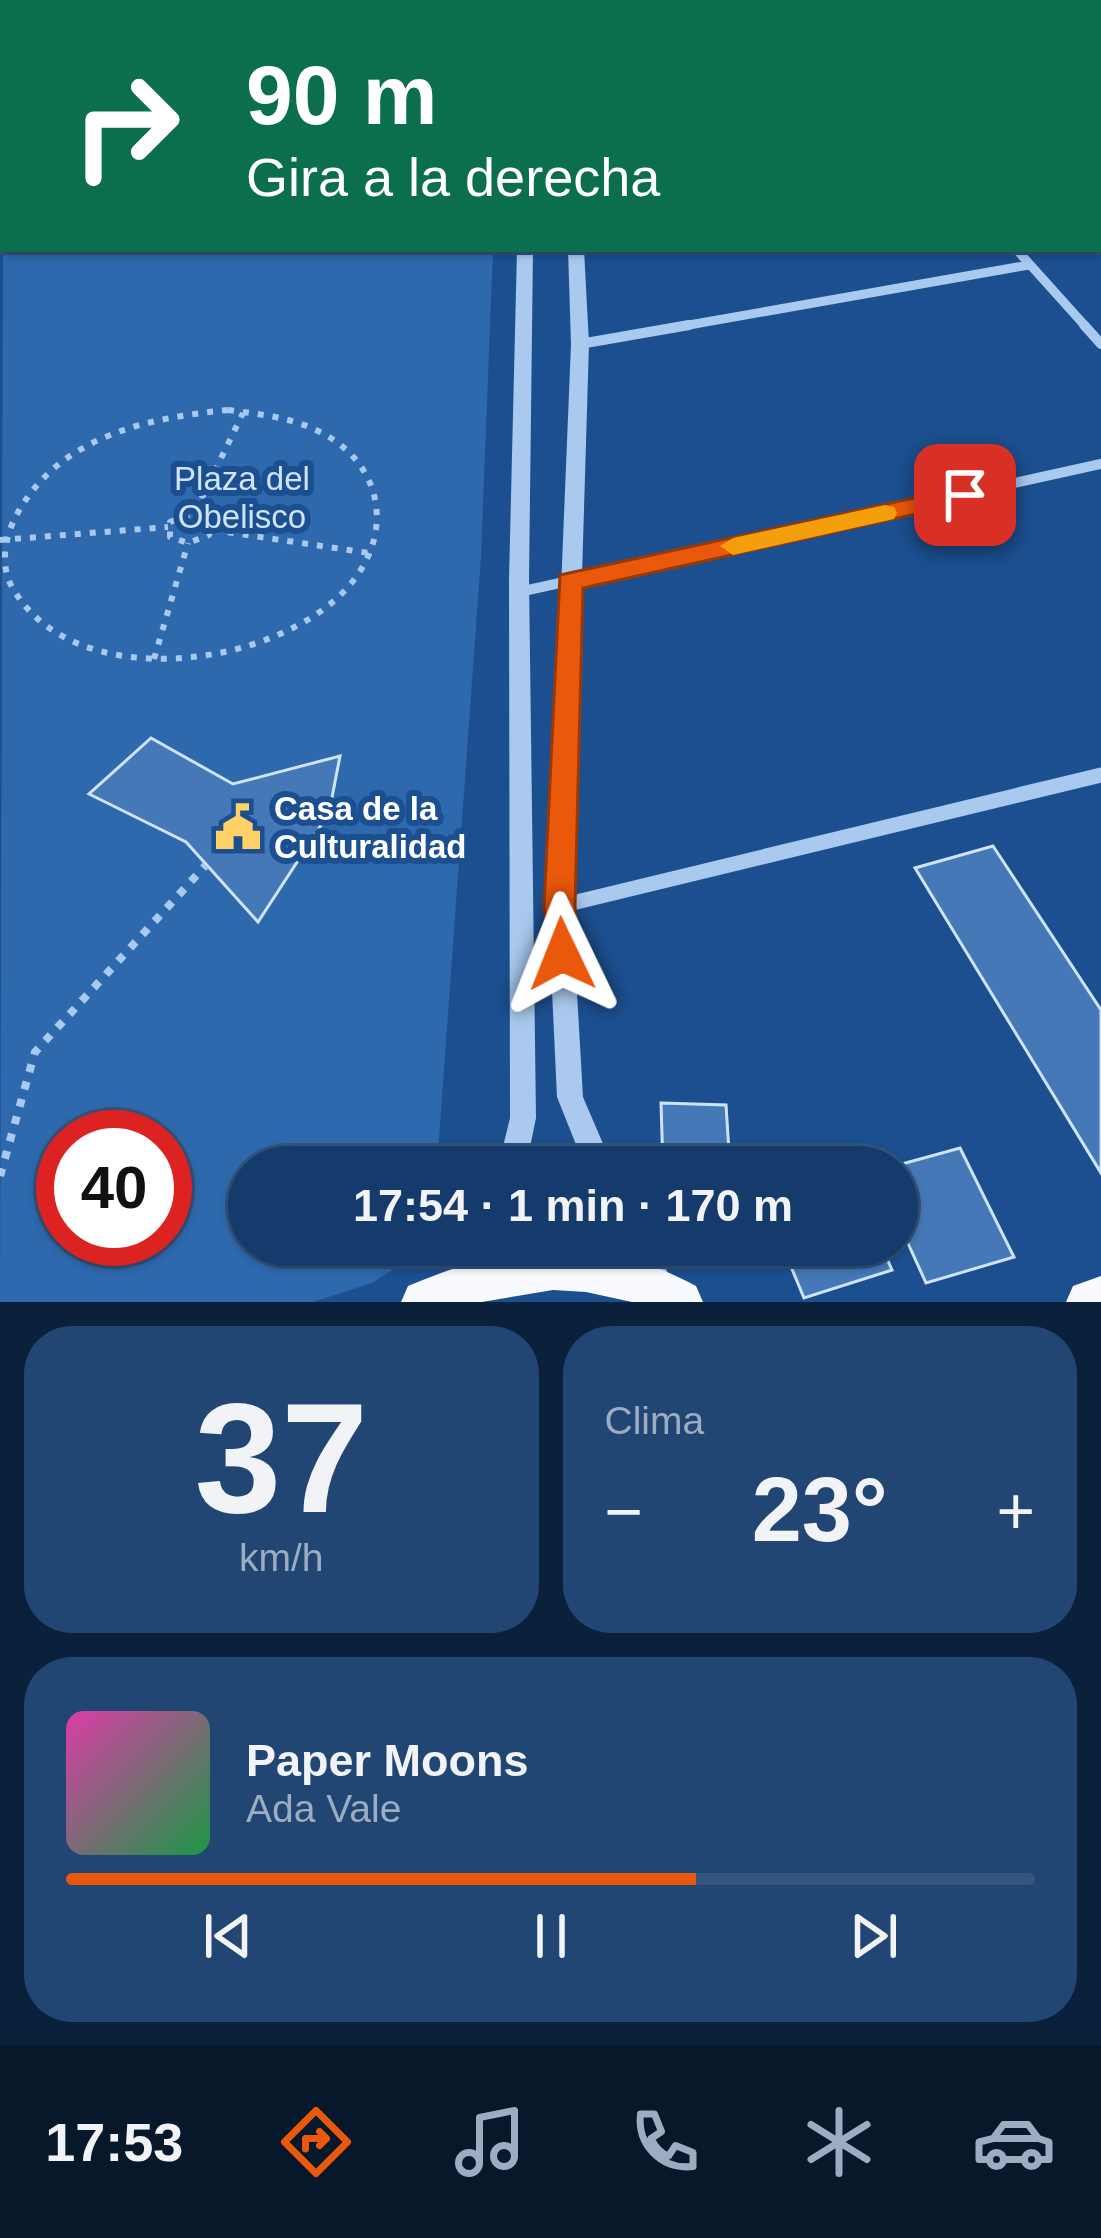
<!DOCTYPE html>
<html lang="es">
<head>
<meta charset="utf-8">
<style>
	body { margin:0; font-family:Helvetica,sans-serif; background:#214673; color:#f1f3f6; height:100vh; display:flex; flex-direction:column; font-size:45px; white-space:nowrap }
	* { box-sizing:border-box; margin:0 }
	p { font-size:39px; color:#9dadc1 }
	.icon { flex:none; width:66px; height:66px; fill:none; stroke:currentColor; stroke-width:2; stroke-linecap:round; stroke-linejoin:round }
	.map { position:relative; height:1302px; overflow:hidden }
	.panel { display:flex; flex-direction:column; gap:24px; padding:24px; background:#0b203b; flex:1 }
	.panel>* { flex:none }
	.hud { position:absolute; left:0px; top:0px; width:1101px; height:252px; box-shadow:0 3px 9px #0004,0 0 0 3px #33557e; background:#0b6e4f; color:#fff; overflow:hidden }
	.speed { position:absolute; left:36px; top:1110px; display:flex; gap:24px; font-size:60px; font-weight:700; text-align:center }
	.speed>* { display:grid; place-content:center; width:156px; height:156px; border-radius:50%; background:#143b6b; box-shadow:0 3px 9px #0004,0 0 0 3px #33557e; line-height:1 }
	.speed .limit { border:18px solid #d22; background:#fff; color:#111 }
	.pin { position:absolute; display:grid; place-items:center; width:102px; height:102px; color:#fff; margin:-51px; border-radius:24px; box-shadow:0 6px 18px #0006 }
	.me { position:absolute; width:132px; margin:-66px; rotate:358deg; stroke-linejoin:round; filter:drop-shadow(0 0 9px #0008) }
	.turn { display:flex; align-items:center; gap:42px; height:252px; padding:0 48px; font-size:54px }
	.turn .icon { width:156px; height:156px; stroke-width:2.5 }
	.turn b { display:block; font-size:84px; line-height:102px }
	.big { font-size:90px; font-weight:800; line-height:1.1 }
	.panel .card { flex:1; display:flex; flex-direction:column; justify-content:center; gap:18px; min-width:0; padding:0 42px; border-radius:48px; background:#214673 }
	.panel .dial { align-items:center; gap:0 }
	.dial b { font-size:156px; line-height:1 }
	.song { display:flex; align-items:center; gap:36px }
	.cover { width:144px; height:144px; border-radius:18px; background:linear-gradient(135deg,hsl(320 70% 55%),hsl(140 70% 35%)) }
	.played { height:12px; border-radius:6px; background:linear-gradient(90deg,#ea580c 65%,#33557e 65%) }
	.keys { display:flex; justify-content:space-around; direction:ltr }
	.heat { display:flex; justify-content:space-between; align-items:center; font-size:66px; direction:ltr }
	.panel .tiles { flex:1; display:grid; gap:24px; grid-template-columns:1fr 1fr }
	.card:last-child { grid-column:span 2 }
	.trip { position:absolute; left:228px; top:1146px; width:690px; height:120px; border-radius:60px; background:#143b6b; box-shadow:0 3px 9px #0004,0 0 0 3px #33557e; font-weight:800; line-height:120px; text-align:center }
	.menu { display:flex; height:192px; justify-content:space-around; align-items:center; background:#08182b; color:#9dadc1 }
	.menu .icon { width:84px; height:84px }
	.menu .on { color:#ea580c }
	.menu b { font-size:54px; color:#f1f3f6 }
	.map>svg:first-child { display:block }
</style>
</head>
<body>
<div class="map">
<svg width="1101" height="1302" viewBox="0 0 1101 1302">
	<rect width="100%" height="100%" fill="#1b4f8f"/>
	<!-- green -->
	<path fill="#2e69ad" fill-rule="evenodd" d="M 3,234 L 3,249 L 493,249 L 481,557 L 437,1167 L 249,1167 L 249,1245 L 431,1245 L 372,1283 L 313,1302 L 0,1302 ZM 63,1137 L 165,1137 L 165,1239 L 63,1239 Z"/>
	<!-- building -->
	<g fill="#4478b7" stroke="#cfe3fa" stroke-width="3">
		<path d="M 151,738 L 233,784 L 340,756 L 329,813 L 258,922 L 186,842 L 89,794 Z"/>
		<path d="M 993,846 L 1101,1010 L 1101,1173 L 915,868 Z"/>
		<path d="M 661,1103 L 726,1105 L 730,1167 L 663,1167 Z"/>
		<path d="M 960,1148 L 1014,1257 L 926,1283 L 897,1219 L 897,1167 L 891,1167 Z"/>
		<path d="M 782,1245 L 881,1245 L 892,1270 L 804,1298 Z"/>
	</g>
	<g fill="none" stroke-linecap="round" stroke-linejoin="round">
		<!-- path-far1 -->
		<g stroke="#a9c9ee" stroke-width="6" stroke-dasharray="6 9" stroke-linecap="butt">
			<path d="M 228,410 C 258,414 289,417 316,430 C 383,461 396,533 348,587 C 276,669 68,697 10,583 C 0,561 6,534 17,514 C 60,436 147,418 228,410 Z"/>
			<path d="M 195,512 L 212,520 L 209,535 L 188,543 L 170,537 L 170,522 Z"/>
			<path d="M 195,512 L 243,413"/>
			<path d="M 213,530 L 369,553"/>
			<path d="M 0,540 L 168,527"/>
			<path d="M 154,659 L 188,543"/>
		</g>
		<!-- path -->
		<path stroke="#a9c9ee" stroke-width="8" stroke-dasharray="8 10" stroke-linecap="butt" d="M 0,1176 L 35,1052 L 206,865"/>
		<!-- minor-far2 -->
		<g stroke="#a9c9ee" stroke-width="9">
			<path d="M 1036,0 L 1040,3"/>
			<path d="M 1016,249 L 1087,328"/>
			<path d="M 672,328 L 1029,265"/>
		</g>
		<!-- minor-far1 -->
		<g stroke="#a9c9ee" stroke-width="10">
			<path d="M 1084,325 L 1101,344"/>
			<path d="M 580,344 L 689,325"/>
			<path d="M 519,592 L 1101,464"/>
		</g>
		<!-- minor -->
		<path stroke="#a9c9ee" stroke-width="15" d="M 560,906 L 1101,775"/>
		<!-- tertiary -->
		<g fill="#a9c9ee" fill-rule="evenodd">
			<path d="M 517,249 L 533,249 L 529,579 L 536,1118 L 526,1167 L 498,1167 L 510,1118 L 509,579 Z"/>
			<path d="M 568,249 L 584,249 L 589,344 L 572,906 L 583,1097 L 613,1167 L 585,1167 L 557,1097 L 548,906 L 571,344 Z"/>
			<path d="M 465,1245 L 494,1245 L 472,1293 L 462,1297 L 452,1293 L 448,1283 Z"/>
			<path d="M 623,1245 L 653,1245 L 677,1290 L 673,1300 L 653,1300 Z"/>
		</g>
		<!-- secondary -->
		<g fill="#d6e6fa" fill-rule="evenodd">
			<rect x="0" y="26" width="3" height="10"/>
			<path d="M 3,68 L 3,83 L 0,84 L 0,69 Z"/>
			<path d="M 3,158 L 3,175 L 0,176 L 0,159 Z"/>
		</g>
		<!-- trunk -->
		<g fill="#f8faff" fill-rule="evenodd">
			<path d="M 553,1247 C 606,1249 649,1261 696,1286 L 703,1302 L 632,1302 L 586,1292 L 553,1290 L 482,1302 L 401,1302 L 408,1286 C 456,1266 501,1251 553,1247 Z"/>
			<path d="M 1101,1276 L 1101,1302 L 1066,1302 L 1073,1286 Z"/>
		</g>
	</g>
	<!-- route -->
	<path fill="#ea580c" stroke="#983908" stroke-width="3" d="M 965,487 L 974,489 L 977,495 L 974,501 L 583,588 L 575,906 L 578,954 L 574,964 L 562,968 L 551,964 L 544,906 L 560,575 Z"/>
	<!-- slow -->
	<path fill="#f59e0b" d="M 885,505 L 894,507 L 897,513 L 894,519 L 733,555 L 720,546 L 733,538 Z"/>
	<!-- icons -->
	<defs>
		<symbol id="civic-bare" viewBox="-9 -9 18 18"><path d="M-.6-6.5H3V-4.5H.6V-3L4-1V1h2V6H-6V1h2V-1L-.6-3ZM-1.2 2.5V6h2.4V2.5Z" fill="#ffd166" stroke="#1b4f8f" stroke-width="2.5" paint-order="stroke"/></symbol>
	</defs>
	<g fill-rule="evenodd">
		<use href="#civic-bare" x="205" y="794" width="66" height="66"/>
	</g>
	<g text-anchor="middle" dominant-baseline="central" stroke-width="12" stroke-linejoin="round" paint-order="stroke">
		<!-- park labels -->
		<g font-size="33" fill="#cfe3fa" stroke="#1b4f8f">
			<text x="242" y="478">Plaza del<tspan x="242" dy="38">Obelisco</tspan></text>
		</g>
		<!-- poi labels -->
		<g font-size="33" font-weight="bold" fill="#fff" stroke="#1b4f8f" text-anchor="start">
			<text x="274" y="808">Casa de la<tspan x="274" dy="38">Culturalidad</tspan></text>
		</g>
	</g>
</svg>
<div class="speed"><div class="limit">40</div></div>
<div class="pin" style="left:965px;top:495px;background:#d93025"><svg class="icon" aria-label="arrive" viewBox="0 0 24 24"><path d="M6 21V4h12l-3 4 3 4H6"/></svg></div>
<svg class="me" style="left:562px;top:954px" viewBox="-20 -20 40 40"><path d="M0-17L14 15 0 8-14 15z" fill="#ea580c" stroke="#fff" stroke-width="4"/></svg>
<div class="trip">17:54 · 1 min · 170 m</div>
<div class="hud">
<div class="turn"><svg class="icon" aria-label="right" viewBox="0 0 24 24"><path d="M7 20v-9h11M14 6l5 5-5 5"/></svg><div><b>90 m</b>Gira a la derecha</div></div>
</div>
</div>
<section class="panel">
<div class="tiles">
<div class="card dial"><b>37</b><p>km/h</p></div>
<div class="card"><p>Clima</p>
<div class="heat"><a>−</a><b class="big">23°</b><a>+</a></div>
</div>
<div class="card">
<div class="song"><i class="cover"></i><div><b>Paper Moons</b><p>Ada Vale</p></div></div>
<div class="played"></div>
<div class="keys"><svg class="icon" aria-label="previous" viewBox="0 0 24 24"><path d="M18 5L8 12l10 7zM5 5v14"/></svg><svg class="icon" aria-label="pause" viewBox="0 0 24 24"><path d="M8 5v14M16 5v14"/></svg><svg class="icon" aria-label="next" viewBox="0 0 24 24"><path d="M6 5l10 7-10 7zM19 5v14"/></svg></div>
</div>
</div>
</section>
<nav class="menu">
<b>17:53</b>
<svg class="icon on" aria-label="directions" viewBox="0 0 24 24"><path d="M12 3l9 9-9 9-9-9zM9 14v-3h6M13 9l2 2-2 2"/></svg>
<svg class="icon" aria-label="music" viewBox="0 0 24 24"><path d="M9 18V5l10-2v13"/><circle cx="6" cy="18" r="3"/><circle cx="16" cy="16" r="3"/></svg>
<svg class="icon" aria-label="phone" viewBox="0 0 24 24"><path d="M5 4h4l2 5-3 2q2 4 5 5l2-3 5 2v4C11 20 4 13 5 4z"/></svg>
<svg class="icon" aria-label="climate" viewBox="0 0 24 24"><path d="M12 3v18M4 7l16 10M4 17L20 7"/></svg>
<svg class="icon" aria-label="car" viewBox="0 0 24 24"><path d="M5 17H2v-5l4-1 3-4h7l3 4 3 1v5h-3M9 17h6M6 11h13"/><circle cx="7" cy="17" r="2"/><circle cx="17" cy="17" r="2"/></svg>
</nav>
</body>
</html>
